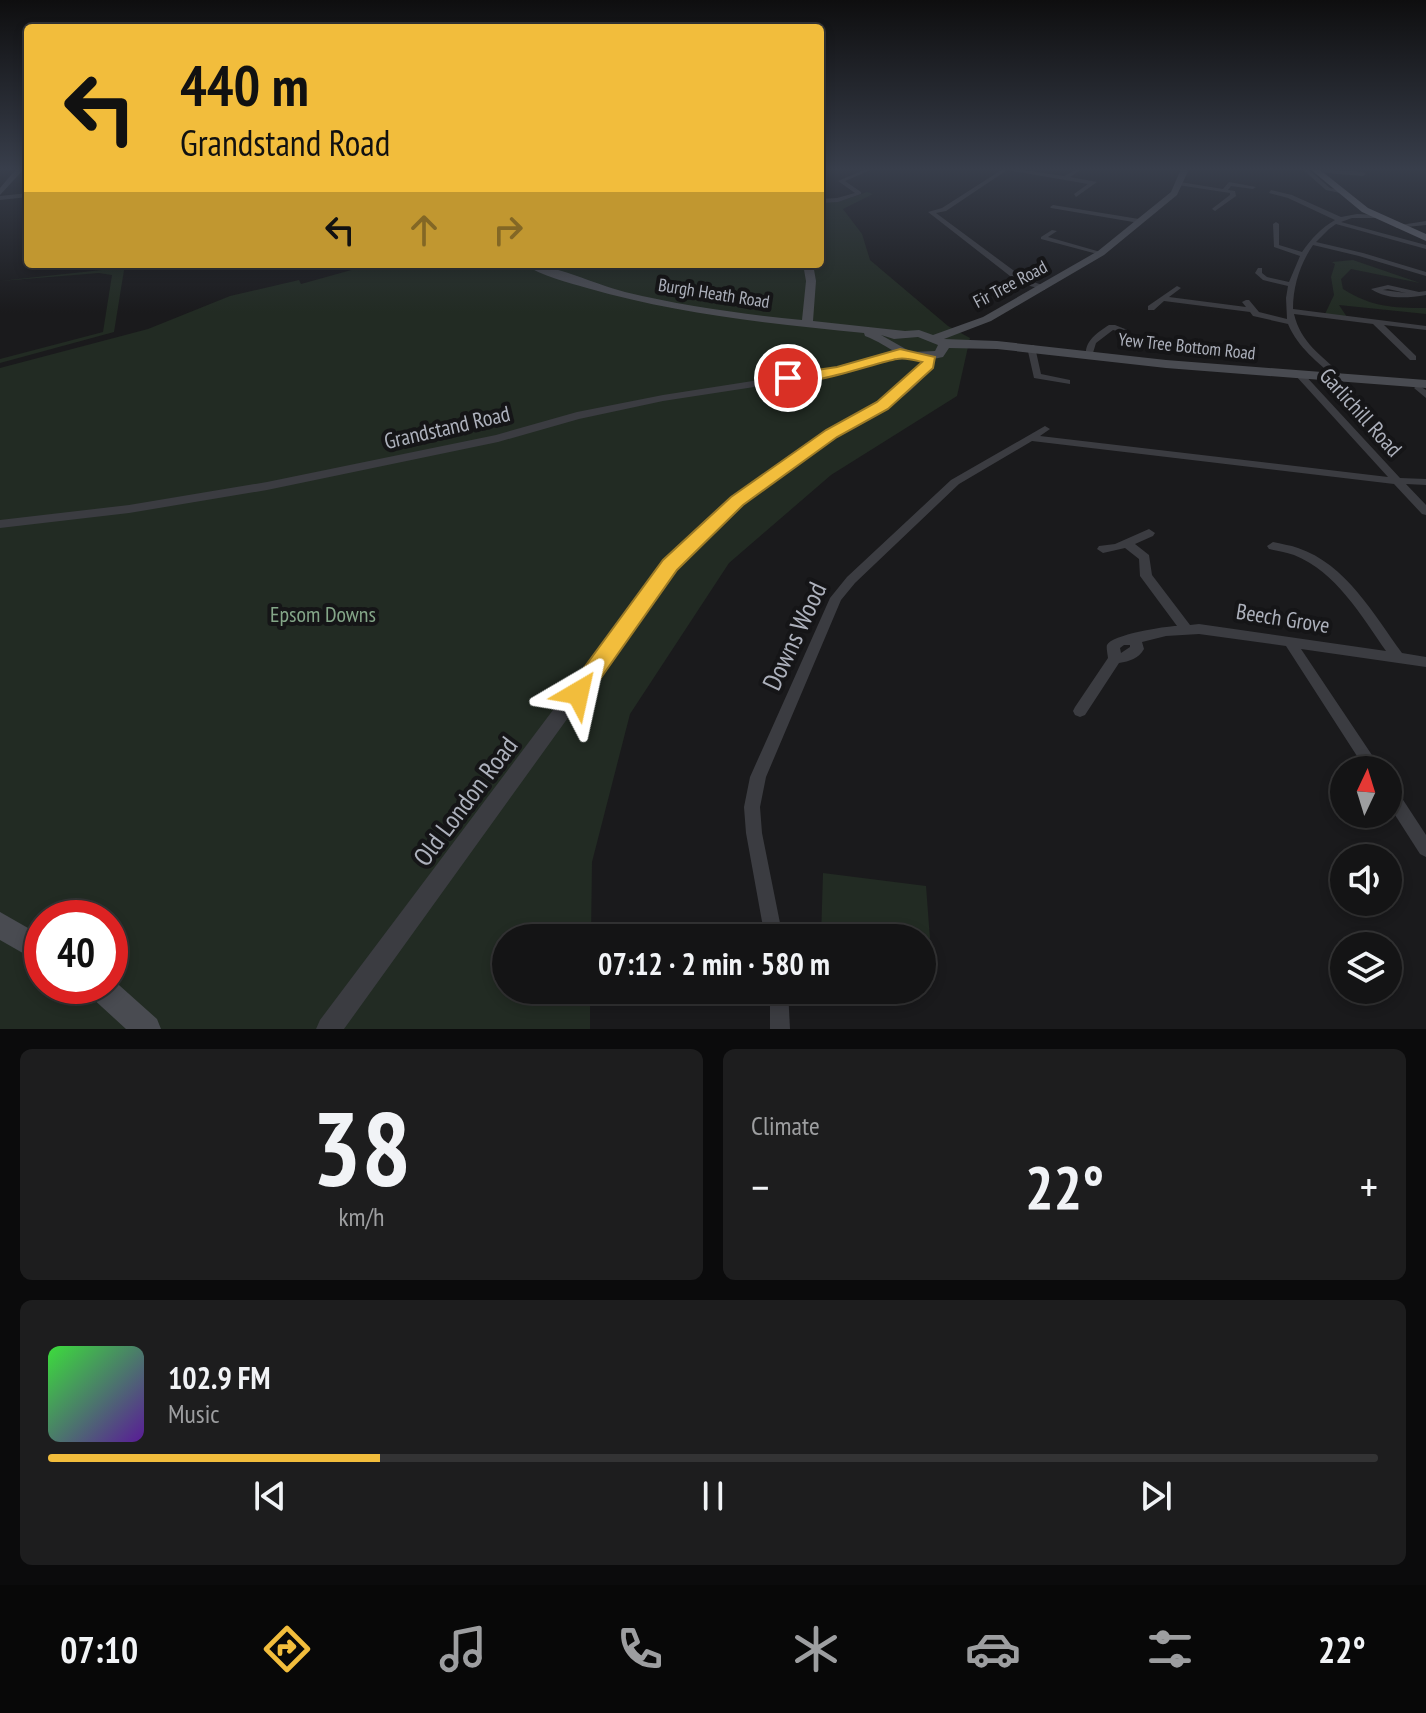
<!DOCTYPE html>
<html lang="en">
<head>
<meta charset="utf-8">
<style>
	body { margin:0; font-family:"PT Sans Narrow",sans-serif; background:#1d1d1e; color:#f1f3f6; height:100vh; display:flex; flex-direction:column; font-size:30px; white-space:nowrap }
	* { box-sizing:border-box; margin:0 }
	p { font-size:26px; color:#9d9ea0 }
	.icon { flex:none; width:44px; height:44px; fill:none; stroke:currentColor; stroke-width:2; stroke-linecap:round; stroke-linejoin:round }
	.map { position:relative; height:1029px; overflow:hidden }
	.sheet { display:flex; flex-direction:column; gap:20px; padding:20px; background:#0b0b0c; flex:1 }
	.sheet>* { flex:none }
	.hud { position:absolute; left:24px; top:24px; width:800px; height:244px; border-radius:8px; box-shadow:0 4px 12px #0003,0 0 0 2px #333334; background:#f2bd3c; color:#111; overflow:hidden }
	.needle { width:52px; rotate:4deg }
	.controls { position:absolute; left:1330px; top:756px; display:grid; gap:16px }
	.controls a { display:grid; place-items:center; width:72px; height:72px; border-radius:50%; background:#141415; box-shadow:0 4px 12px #0003,0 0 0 2px #333334; font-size:40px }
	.speed { position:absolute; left:24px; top:900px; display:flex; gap:16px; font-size:40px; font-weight:700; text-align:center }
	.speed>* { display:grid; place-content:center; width:104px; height:104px; border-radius:50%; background:#141415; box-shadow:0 4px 12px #0003,0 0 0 2px #333334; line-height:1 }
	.speed .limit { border:12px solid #d22; background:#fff; color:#111 }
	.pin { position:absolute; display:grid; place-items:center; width:68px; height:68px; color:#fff; margin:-34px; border:4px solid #fff; border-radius:50%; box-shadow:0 2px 8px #0007 }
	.me { position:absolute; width:88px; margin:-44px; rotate:36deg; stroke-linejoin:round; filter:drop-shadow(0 0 6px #0008) }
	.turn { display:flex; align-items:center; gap:28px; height:168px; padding:0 24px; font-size:36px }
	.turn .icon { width:104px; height:104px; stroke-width:2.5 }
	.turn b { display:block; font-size:56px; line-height:68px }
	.lanes { display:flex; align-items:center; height:76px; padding:0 24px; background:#0003; justify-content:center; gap:40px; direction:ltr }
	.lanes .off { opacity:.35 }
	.big { font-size:60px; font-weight:600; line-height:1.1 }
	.sheet .tile { flex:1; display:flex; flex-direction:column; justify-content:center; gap:12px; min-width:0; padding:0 28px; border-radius:12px; background:#1d1d1e }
	.sheet .dial { align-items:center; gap:0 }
	.dial b { font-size:104px; line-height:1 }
	.song { display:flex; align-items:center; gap:24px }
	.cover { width:96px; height:96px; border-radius:12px; background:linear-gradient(135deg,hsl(120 70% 55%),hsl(270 70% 35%)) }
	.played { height:8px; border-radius:4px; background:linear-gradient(90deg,#f2bd3c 25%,#333334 25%) }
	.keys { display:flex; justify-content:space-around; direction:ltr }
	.heat { display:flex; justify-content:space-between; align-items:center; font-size:44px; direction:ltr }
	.sheet .tiles { flex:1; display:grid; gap:20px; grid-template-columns:1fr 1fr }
	.tile:last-child { grid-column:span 2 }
	.trip { position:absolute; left:492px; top:924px; width:444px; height:80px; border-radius:40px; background:#141415; box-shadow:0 4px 12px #0003,0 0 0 2px #333334; font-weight:600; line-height:80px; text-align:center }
	.dock { display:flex; height:128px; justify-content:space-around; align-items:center; background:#080808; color:#9d9ea0 }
	.dock .icon { width:56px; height:56px }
	.dock .active { color:#f2bd3c }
	.dock b { font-size:36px; color:#f1f3f6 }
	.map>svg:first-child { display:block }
</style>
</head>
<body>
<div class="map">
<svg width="1426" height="1029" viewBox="0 0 1426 1029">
	<rect width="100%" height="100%" fill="#1a1a1c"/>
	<!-- green -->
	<g fill="#222b23" fill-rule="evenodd">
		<path d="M 867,192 L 873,194 L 843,209 L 862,234 L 870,260 L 948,326 L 970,338 L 957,396 L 831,475 L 729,563 L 630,714 L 592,862 L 591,938 L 506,938 L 506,990 L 590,990 L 590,1029 L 0,1029 L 0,368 L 148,329 L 230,296 L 299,280 L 301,284 L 373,264 L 820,264 L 820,196 C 837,205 850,198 867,192 ZM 42,918 L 110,918 L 110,986 L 42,986 Z"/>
		<path d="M 1353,260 L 1420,283 L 1351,269 L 1341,279 L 1343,289 C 1372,307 1392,308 1426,308 L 1426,314 L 1339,305 L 1347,317 L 1325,314 L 1334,295 L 1331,277 L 1335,264 L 1332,262 Z"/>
		<path d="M 113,264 L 125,264 L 114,332 L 0,363 L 0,359 L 103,332 L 112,275 L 99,273 L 0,281 L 111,269 Z"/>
		<path d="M 823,873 L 926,886 L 933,978 L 922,977 L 922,938 L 821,938 Z"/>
	</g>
	<!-- building -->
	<path fill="#444549" stroke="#343438" stroke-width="2" d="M 805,990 L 847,990 L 847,1001 L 804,995 Z"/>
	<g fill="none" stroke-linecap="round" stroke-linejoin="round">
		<!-- minor -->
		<g fill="#3b3c41" fill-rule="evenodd">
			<path d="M 866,169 L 873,169 L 845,181 L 861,192 L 861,194 L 838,202 L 820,203 L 820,199 L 837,198 L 855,193 L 838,181 Z"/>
			<path d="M 1003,169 L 1016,169 L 1064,176 L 1077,169 L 1082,169 L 1070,177 L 1097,182 L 1076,197 L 1074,194 L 1088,184 L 1007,170 L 946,211 L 936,213 L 1025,279 L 1045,286 L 1045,290 L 1019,283 L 928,212 L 942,208 Z"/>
			<path d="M 1302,169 L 1308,169 L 1330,188 L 1343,191 L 1340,193 L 1326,190 Z"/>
			<path d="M 1317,169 L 1363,172 L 1366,174 L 1363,176 L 1315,172 Z"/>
			<path d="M 1180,182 L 1223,189 L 1229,182 L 1256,187 L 1253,189 L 1231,186 L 1228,190 L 1235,191 L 1236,196 L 1215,211 L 1212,209 L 1213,208 L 1230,195 L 1230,193 L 1178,185 Z"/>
			<path d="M 1271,190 L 1292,195 L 1341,217 L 1357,214 L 1378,215 L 1378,217 L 1376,218 L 1352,218 L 1341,222 L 1426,245 L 1426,249 L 1336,224 L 1329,229 L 1316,242 L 1363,253 L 1426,272 L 1426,276 L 1359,256 L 1313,245 C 1300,264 1293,286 1293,309 L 1426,326 L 1426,330 L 1384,325 L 1416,356 L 1416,360 L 1410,360 L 1373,324 L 1294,314 C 1301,343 1321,355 1342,375 L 1342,379 L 1336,379 C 1318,362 1298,348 1288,324 L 1253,316 L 1250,312 L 1164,301 L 1154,310 L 1148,310 L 1148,306 L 1177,286 L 1181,288 L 1169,297 L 1246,307 L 1242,302 L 1246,300 L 1249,300 L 1259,312 L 1287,319 L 1286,298 L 1288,286 L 1263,280 L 1255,273 L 1258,268 L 1262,268 L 1262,273 L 1267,277 L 1289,282 L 1300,256 L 1274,247 L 1273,224 L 1276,222 L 1279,224 L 1279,245 L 1302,252 C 1311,239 1321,228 1335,220 L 1288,198 L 1269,193 Z"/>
			<path d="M 28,193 L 28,197 L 0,200 L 0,196 Z"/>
			<path d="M 1053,205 L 1139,219 L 1142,221 L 1139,223 L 1051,208 L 1050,207 Z"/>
			<path d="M 1426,221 L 1426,225 L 1397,228 L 1394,226 Z"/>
			<path d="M 1052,230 L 1057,231 L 1048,237 L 1104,253 L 1101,255 L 1041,239 L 1041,237 Z"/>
			<path d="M 1388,285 L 1419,292 L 1426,291 L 1426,295 C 1407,298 1388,300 1371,289 ZM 1388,289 L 1406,293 L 1383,290 Z"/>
			<path d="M 1109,325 L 1115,325 L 1130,331 L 1126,333 L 1113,330 L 1096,343 L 1092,356 L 1086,356 C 1084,341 1098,332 1109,325 Z"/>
			<path d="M 1028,345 L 1034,345 L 1035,347 L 1041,374 L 1070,380 L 1070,384 L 1034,378 L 1027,347 Z"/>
			<path d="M 1299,371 L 1302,372 L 1400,478 L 1426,479 L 1426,485 L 1406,484 L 1426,505 L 1426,515 L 1422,514 L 1394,484 L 1032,441 L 959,484 L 855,583 L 841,600 L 766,777 L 760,807 L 762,833 L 783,938 L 765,938 L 746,833 L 744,807 L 750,777 L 830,598 L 847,577 L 951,480 L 1045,426 L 1050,429 L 1040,436 L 1388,477 L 1296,376 L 1295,374 Z"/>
			<path d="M 1418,385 L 1426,390 L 1426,398 L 1414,388 Z"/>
			<path d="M 1149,529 L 1155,533 L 1153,536 L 1135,544 L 1149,555 L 1152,575 L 1190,625 L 1199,624 L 1386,651 C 1361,615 1336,572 1294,555 C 1286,552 1277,551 1269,549 L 1267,546 L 1273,542 C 1281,544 1290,545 1298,548 C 1346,564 1374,615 1402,653 L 1426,657 L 1426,667 L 1301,649 L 1382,770 L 1366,770 L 1286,646 L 1199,634 L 1166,636 L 1142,642 L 1144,649 C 1138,659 1130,661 1119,663 L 1085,715 L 1080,717 L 1075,715 L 1073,711 L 1075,707 L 1108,658 C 1108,657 1106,647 1107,645 C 1111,635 1165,626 1177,626 L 1140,576 L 1139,559 L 1125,548 L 1103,553 L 1097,549 L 1099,546 L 1115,544 ZM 1124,645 L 1130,645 L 1130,647 L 1121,653 L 1120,648 Z"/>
			<path d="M 1388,784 L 1394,786 L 1426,835 L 1426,857 L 1420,854 L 1388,804 Z"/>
			<path d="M 770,990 L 788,990 L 790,1029 L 770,1029 Z"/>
		</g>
		<!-- tertiary -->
		<g fill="#3b3c41" fill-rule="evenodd">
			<path d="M 900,350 L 905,353 L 904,355 L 838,374 L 663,401 L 579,419 L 498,442 L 267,490 L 129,513 L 0,528 L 0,520 L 129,505 L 267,482 L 496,435 L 577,412 L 663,395 L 837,368 Z"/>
			<path d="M 928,354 L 933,357 C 927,390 874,415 847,430 C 782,466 728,517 675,569 L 344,1029 L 316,1029 L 320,1020 L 665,561 C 705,524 746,485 791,454 C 817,436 844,422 871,406 C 890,395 918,380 923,357 Z"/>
		</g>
		<!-- secondary -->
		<g fill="#494b51" fill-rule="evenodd">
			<path d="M 16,169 L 24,169 L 0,195 L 0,188 Z"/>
			<path d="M 1181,169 L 1189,169 L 1177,195 L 1104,255 L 991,321 L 944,339 L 997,341 L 1166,360 L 1426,380 L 1426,388 L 1166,368 L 997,349 L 949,348 L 943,357 C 901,366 900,350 865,336 L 864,333 C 771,324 677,314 587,288 C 567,282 541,276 524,264 C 554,264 594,284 625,292 C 683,306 742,314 802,320 L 806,281 L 803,264 L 813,264 L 816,281 L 813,321 L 905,331 L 919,330 L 933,335 L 983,317 L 1098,251 L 1171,192 ZM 881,335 L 894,339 L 918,337 L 938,345 L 935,351 L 911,352 Z"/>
			<path d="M 0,912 L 42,936 L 42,964 L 0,940 Z"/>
			<path d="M 110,977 L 157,1019 L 161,1029 L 126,1029 L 90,996 L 86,986 L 110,986 Z"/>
		</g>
		<!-- trunk -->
		<path fill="#5f6169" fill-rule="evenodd" d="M 1310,169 L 1319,169 L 1368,208 L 1426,234 L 1426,241 L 1362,212 Z"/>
	</g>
	<!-- sky -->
	<linearGradient id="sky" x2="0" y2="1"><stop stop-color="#0e0e0f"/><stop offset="0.54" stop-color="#383e4b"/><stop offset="1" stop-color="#383e4b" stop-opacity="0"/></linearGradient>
	<rect width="1426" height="313" fill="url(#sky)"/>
	<!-- route -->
	<path fill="#f2bd3c" stroke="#9d7b27" stroke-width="2" d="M 900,349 L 935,357 L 933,368 L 888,409 L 837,437 L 743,505 L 677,570 L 586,699 L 578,702 L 570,699 L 566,693 L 570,687 L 663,560 L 731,497 L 826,430 L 877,402 L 922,362 C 914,360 905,357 897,359 C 873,363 799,392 781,378 L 783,375 L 837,367 Z"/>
	<g text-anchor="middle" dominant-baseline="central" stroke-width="8" stroke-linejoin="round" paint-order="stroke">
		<!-- far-street labels -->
		<g font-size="18" fill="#adb1bc" stroke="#151517">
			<text transform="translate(1010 284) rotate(-28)">Fir Tree Road</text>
			<text transform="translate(714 293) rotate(9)">Burgh Heath Road</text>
			<text transform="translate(1187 346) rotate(6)">Yew Tree Bottom Road</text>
		</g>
		<!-- street labels -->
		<g font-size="22" fill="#adb1bc" stroke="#151517">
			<text transform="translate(1361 412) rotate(48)">Garlichill Road</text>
			<text transform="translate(447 427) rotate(-13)">Grandstand Road</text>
			<text transform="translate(1283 618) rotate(9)">Beech Grove</text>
		</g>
		<!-- park labels -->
		<g font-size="22" fill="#84a688" stroke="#151517">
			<text x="323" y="614">Epsom Downs</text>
		</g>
		<!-- near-street labels -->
		<g font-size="26" fill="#adb1bc" stroke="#151517">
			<text transform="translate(794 636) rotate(-65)">Downs Wood</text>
			<text transform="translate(465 801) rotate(-53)">Old London Road</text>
		</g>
	</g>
</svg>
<div class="controls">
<a><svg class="needle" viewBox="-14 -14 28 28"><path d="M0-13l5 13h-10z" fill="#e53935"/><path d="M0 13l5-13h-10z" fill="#9d9ea0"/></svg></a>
<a><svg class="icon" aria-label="sound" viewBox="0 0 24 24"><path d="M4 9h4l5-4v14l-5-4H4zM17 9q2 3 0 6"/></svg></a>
<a><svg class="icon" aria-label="layers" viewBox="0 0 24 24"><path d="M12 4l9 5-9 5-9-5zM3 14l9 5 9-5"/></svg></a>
</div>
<div class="speed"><div class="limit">40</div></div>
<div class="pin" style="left:788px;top:378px;background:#d93025"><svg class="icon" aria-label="arrive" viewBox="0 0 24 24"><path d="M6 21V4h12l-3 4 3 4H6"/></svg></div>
<svg class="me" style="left:578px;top:693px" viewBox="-20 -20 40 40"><path d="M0-17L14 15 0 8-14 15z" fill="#f2bd3c" stroke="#fff" stroke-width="4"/></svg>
<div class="trip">07:12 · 2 min · 580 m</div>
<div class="hud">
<div class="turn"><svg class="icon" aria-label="left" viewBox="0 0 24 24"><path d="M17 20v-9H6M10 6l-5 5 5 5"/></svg><div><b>440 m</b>Grandstand Road</div></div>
<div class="lanes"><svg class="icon" aria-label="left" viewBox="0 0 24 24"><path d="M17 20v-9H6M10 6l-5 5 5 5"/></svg><svg class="icon off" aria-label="ahead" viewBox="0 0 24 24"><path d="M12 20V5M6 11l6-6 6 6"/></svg><svg class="icon off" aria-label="right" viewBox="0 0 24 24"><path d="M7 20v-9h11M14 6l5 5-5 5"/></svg></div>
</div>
</div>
<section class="sheet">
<div class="tiles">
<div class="tile dial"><b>38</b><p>km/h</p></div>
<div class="tile"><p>Climate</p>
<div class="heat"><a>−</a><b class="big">22°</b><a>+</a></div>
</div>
<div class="tile">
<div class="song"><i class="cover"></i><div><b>102.9 FM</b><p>Music</p></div></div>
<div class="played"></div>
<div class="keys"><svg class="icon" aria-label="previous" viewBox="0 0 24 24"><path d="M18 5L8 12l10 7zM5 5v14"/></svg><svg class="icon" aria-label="pause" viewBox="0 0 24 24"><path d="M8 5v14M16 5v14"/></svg><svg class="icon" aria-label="next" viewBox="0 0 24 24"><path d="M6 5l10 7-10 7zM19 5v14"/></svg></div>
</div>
</div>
</section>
<nav class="dock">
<b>07:10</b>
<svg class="icon active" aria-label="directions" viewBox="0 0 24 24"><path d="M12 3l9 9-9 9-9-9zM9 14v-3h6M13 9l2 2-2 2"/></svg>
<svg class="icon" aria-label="music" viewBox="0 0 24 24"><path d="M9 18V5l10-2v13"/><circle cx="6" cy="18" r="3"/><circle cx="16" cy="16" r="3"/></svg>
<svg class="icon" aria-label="phone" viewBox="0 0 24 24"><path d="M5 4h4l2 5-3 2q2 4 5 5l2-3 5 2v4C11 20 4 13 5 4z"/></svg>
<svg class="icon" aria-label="climate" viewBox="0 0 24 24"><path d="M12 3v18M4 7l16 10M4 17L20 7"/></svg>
<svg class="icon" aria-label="car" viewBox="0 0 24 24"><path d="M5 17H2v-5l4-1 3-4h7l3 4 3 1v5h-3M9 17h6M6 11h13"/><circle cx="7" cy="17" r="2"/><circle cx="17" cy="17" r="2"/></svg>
<svg class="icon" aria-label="filters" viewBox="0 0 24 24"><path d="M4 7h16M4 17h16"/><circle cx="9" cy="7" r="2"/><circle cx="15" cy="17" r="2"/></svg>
<b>22°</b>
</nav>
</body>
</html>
